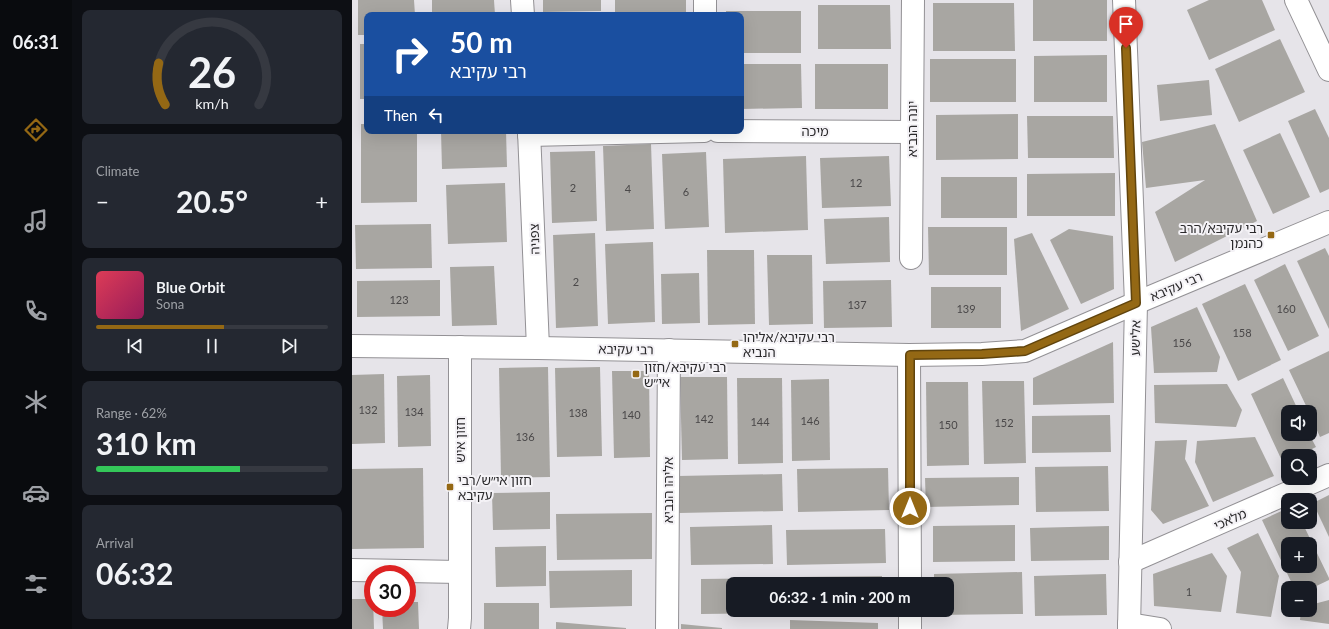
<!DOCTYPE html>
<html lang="en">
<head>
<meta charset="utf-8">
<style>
	body { margin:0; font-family:Lato,"Noto Sans Hebrew",sans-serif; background:#242831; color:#f1f3f6; height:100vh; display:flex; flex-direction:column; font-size:15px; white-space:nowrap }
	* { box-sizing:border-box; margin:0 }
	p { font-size:13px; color:#9ea1a6 }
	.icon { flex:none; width:22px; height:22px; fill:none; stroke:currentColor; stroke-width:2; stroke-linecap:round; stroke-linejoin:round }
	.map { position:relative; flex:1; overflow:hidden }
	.sheet { display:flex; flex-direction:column; gap:10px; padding:10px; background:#0d0f14; width:280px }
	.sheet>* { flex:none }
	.guide { position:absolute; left:12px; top:12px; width:380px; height:122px; border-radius:8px; box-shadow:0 4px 16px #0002; background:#1a4fa0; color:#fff; overflow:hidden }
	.tools { position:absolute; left:929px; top:405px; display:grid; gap:8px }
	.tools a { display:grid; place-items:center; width:36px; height:36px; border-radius:8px; background:#171b24; box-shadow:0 4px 16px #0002; font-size:20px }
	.speed { position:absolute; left:12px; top:565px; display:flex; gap:8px; font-size:20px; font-weight:700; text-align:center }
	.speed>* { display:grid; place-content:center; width:52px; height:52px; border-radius:50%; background:#171b24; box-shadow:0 4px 16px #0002; line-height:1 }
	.speed .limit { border:6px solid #d22; background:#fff; color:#111 }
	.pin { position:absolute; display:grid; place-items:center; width:34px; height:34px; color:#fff; margin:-41px -17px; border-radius:50% 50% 50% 0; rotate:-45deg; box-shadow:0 0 4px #0007 }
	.pin .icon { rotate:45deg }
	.me { position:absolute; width:44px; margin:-22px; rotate:0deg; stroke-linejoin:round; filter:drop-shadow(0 0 3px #0008) }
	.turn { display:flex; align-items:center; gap:14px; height:84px; padding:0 20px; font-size:18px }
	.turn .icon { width:52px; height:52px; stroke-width:2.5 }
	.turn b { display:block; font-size:28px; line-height:34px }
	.then { display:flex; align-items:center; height:38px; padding:0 20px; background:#0003; gap:8px; font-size:15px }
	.big { font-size:30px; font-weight:700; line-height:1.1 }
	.sheet .widget { flex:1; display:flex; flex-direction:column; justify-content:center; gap:6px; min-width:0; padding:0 14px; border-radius:8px; background:#242831 }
	.sheet .dial { align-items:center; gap:0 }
	.dial svg { height:104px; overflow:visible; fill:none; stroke:#363941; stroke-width:7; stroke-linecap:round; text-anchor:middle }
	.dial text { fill:#f1f3f6; stroke:none }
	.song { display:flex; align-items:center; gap:12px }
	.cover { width:48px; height:48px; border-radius:6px; background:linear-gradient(135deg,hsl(350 70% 55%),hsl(330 70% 35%)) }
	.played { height:4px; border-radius:2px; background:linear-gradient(90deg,#946814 55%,#363941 55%) }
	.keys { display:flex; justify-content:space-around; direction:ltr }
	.heat { display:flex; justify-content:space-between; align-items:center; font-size:22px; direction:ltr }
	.charge { height:6px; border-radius:3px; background:linear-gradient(90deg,#34c759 62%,#363941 0) }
	.trip { position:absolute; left:374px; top:577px; width:228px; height:40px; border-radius:8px; background:#171b24; box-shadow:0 4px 16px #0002; font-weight:700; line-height:40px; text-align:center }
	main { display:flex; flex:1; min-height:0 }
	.menu { display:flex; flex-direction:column; width:72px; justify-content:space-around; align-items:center; background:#090b0e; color:#9ea1a6 }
	.menu .icon { width:28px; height:28px }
	.menu .on { color:#946814 }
	.menu b { font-size:18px; color:#f1f3f6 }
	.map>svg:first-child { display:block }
</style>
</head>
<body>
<main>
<nav class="menu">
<b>06:31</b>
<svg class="icon on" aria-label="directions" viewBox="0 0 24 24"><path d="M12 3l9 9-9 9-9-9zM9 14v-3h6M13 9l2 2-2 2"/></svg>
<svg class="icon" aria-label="music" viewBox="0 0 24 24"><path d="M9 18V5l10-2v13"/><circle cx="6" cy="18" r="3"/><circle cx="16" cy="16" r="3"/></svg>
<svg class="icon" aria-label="phone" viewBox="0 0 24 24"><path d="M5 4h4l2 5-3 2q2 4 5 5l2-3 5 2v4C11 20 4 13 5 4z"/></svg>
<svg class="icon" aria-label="climate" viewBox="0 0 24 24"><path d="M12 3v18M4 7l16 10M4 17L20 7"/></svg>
<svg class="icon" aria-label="car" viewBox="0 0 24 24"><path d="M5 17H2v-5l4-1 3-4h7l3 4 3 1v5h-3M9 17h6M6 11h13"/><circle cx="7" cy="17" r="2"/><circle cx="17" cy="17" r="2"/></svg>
<svg class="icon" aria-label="filters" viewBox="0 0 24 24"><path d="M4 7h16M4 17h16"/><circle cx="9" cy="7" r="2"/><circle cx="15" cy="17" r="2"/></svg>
</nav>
<section class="sheet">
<div class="widget dial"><svg viewBox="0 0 100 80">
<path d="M14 69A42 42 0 1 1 86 69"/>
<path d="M14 69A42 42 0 0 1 9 37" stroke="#946814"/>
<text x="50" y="56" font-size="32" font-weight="700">26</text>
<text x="50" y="72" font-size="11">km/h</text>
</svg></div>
<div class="widget"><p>Climate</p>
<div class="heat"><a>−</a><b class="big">20.5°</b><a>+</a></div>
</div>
<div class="widget">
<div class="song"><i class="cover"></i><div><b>Blue Orbit</b><p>Sona</p></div></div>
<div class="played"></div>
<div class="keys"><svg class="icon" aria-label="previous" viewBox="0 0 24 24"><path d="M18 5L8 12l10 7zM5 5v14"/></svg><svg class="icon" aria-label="pause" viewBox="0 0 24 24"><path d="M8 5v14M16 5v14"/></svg><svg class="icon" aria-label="next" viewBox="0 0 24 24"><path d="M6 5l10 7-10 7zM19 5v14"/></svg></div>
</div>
<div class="widget"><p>Range · 62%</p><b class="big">310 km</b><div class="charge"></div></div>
<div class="widget"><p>Arrival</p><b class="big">06:32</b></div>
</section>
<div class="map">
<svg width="977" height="629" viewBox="0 0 977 629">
	<rect width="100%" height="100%" fill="#e6e4e9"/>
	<!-- building -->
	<g fill="#a8a6a2" fill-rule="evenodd">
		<path d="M 6,0 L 62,0 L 63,15 L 15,15 L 15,35 L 6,35 Z"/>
		<path d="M 80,0 L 142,0 L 143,15 L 80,15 Z"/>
		<path d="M 191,0 L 249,0 L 249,11 L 191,12 Z"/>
		<rect x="263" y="0" width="71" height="15"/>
		<rect x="681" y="0" width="74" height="41"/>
		<path d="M 857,0 L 910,0 L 923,30 L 857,60 L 835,10 Z"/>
		<path d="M 581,3 L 662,3 L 663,51 L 581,51 Z"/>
		<path d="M 466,5 L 538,5 L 539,49 L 466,49 Z"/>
		<path d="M 374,11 L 449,11 L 449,53 L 389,53 L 389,15 L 374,15 Z"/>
		<path d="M 928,39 L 953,92 L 887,122 L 863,69 Z"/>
		<rect x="8" y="44" width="7" height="55"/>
		<path d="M 755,55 L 755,102 L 682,102 L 682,56 Z"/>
		<rect x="578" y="59" width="86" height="43"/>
		<path d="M 389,64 L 449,64 L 450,108 L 389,109 Z"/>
		<rect x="463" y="64" width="73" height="45"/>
		<path d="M 857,80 L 860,115 L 808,121 L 805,85 Z"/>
		<path d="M 963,109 L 977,138 L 977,189 L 968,193 L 936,121 Z"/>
		<path d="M 666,114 L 666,159 L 584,160 L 584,115 Z"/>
		<path d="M 675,116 L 761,116 L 762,158 L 676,158 Z"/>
		<path d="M 9,124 L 15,124 L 15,131 L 65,131 L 65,202 L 9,203 Z"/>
		<path d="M 863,124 L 905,221 L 823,262 L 803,212 L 853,180 L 794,188 L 790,142 Z"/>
		<path d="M 89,131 L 154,131 L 155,167 L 90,169 Z"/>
		<path d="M 928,133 L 958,197 L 921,214 L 891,150 Z"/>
		<path d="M 299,144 L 302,229 L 254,231 L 251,146 Z"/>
		<path d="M 243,151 L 245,221 L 200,223 L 198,152 Z"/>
		<path d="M 354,152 L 357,227 L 313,229 L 310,154 Z"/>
		<path d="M 454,156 L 456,230 L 373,233 L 371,159 Z"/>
		<path d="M 537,156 L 539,206 L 470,208 L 468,158 Z"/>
		<path d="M 763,173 L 763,216 L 675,216 L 675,174 Z"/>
		<rect x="589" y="177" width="76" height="41"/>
		<path d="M 153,183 L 155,242 L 96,244 L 94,185 Z"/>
		<path d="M 537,217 L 538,262 L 474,264 L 472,219 Z"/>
		<path d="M 79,224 L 80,268 L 4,269 L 3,225 Z"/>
		<path d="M 576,227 L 655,227 L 655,275 L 577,275 Z"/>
		<path d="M 717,229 L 761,236 L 762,289 L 729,304 L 698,240 Z"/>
		<path d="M 243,233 L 246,326 L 204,328 L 201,235 Z"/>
		<path d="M 680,233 L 717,309 L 669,331 L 662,239 Z"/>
		<path d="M 301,242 L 303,322 L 256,324 L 253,244 Z"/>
		<path d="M 973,248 L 977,256 L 977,329 L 945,261 Z"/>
		<path d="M 355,250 L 402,250 L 403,324 L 356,325 Z"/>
		<path d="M 415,255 L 460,255 L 461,324 L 417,325 Z"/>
		<path d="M 933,264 L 967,336 L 936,351 L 902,280 Z"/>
		<path d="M 142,266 L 145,325 L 100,326 L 98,267 Z"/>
		<path d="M 347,273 L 348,323 L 310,324 L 309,274 Z"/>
		<path d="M 88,280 L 88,316 L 5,317 L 5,281 Z"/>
		<path d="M 539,280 L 540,327 L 472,328 L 471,281 Z"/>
		<path d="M 893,284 L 929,360 L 886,381 L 850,304 Z"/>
		<rect x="579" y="287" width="70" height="41"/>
		<path d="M 845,307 L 868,357 L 865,372 L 802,373 L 799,327 Z"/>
		<path d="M 761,342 L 762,403 L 681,405 L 681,378 Z"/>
		<path d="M 977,351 L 977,433 L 968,437 L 958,415 L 958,412 L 957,412 L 937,370 Z"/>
		<path d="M 196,367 L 198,477 L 149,478 L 147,368 Z"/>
		<path d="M 248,367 L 250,456 L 205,457 L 203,368 Z"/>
		<path d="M 260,371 L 297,371 L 298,457 L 262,458 Z"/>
		<path d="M 32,374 L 33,443 L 0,444 L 0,375 Z"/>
		<path d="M 78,375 L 79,446 L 46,447 L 45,376 Z"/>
		<path d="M 328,377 L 375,377 L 376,459 L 330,460 Z"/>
		<path d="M 385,378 L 430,378 L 431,463 L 386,464 Z"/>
		<path d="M 931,378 L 947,412 L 936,412 L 936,434 L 957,434 L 964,447 L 946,456 L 936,456 L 936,460 L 931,463 L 899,394 Z"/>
		<path d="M 477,379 L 478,460 L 440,461 L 439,380 Z"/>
		<path d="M 630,381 L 672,381 L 674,463 L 632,464 Z"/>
		<path d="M 574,382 L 616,382 L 617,465 L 575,466 Z"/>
		<path d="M 875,384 L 890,410 L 884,427 L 803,423 L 802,385 Z"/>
		<path d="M 758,415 L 759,452 L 680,453 L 680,416 Z"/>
		<path d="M 903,437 L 922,476 L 861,502 L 843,462 L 845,441 Z"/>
		<path d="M 835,440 L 833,459 L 857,506 L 811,524 L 799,510 L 803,441 Z"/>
		<path d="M 756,466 L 757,511 L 684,512 L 683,467 Z"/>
		<path d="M 71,468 L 72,548 L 0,549 L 0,469 Z"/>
		<path d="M 536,468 L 537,510 L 446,512 L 445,469 Z"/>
		<path d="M 430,474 L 431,511 L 327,513 L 326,476 Z"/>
		<path d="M 667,477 L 667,505 L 574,507 L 573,478 Z"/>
		<path d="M 198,492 L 198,529 L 141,530 L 140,493 Z"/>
		<path d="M 977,495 L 977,537 L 961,503 Z"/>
		<path d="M 936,508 L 936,522 L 950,522 L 977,578 L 977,580 L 958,589 L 958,588 L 942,588 L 910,520 ZM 936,544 L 958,544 L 958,566 L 936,566 Z"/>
		<path d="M 300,513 L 300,559 L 205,560 L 204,514 Z"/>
		<path d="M 420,525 L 421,564 L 339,565 L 338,527 Z"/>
		<path d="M 663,525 L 663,561 L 581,562 L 581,526 Z"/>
		<path d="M 757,526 L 757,560 L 679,561 L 678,528 Z"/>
		<path d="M 533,529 L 534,563 L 435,565 L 434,530 Z"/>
		<path d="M 906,533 L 927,576 L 919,617 L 884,613 L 889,572 L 875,548 Z"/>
		<path d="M 194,546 L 194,586 L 144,587 L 143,547 Z"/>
		<path d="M 860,553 L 875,576 L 869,612 L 802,606 L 801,574 Z"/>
		<path d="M 280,570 L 280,606 L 198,608 L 197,571 Z"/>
		<path d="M 670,572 L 671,614 L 583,615 L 583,610 L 595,610 L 595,584 L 582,584 L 582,574 Z"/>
		<path d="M 754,574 L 755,615 L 683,616 L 682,576 Z"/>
		<path d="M 530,576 L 530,584 L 441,584 L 441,577 Z"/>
		<path d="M 429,578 L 429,584 L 381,584 L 381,610 L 429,610 L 429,613 L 349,614 L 349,579 Z"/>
		<path d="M 0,599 L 21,599 L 22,629 L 0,629 Z"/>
		<path d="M 977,600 L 977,624 L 948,620 L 949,610 L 958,610 L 958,605 Z"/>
		<path d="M 55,602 L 66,602 L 67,629 L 31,629 L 30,608 L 55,608 Z"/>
		<rect x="132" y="603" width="55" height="26"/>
		<path d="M 438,620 L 526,623 L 526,629 L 438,629 Z"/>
		<path d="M 204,622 L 274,628 L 274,629 L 204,629 Z"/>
		<path d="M 329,624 L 370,628 L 370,629 L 329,629 Z"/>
	</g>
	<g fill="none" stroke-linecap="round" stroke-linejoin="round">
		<defs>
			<g id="minor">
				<path d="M 170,0 L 171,15"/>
				<path d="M 353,0 L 353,15"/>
				<path d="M 772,0 L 784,303 L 777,629"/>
				<path d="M 944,0 L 977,70"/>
				<path d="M 177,131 L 186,348"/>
				<path d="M 366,131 L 559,132"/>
				<path d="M 177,135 L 352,131"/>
				<path d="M 559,258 L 561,0"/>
				<path d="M 0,346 L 186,348 L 557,355 L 630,354 L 673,351 L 784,303 L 977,222"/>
				<path d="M 557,355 L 558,584"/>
				<path d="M 778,562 L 977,475"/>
				<path d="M 0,570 L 107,572"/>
				<path d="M 558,610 L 558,629"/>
				<path d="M 777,624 L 808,629"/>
				<path d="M 107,629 L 108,618 L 108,347"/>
				<path d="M 315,629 L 317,350"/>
			</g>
		</defs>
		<!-- minor casing -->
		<use href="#minor" stroke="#939195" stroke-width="24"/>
		<!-- minor -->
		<use href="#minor" stroke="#fff" stroke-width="22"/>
	</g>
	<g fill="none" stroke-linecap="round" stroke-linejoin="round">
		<defs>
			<path id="route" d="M 558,508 L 558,355 L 630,354 L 673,351 L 784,303 L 774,48"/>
		</defs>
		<!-- route casing -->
		<use href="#route" stroke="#60440d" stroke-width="10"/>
		<!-- route -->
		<use href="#route" stroke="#946814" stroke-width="7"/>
	</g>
	<!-- markers -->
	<g fill="#946814" stroke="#f4f2f6" stroke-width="1.5">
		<rect x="915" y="231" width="8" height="8" rx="2"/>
		<rect x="379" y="340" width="8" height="8" rx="2"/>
		<rect x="280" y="370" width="8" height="8" rx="2"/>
		<rect x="94" y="483" width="8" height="8" rx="2"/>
	</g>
	<g text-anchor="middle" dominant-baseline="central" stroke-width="4" stroke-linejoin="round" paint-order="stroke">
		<!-- number labels -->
		<g font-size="11" fill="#4a4849">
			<text x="504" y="182">12</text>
			<text x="221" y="187">2</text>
			<text x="276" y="188">4</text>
			<text x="334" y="191">6</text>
			<text x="224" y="281">2</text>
			<text x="47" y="299">123</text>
			<text x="505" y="304">137</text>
			<text x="614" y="308">139</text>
			<text x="934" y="308">160</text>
			<text x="890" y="332">158</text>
			<text x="830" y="342">156</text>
			<text x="16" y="409">132</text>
			<text x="62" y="411">134</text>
			<text x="226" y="412">138</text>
			<text x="279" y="414">140</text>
			<text x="352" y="418">142</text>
			<text x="458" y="420">146</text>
			<text x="408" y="421">144</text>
			<text x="652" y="422">152</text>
			<text x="596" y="424">150</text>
			<text x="173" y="436">136</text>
			<text x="837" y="591">1</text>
		</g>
		<!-- street labels -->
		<g font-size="13" fill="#2a292b" stroke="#f4f2f6">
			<text transform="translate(560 129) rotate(-90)">יונה הנביא</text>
			<text x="463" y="131">מיכה</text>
			<text transform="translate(182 239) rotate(-92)">צפניה</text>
			<text transform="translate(824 286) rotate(-23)">רבי עקיבא</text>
			<text transform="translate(783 338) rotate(-89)">אלישע</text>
			<text transform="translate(274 349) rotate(1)">רבי עקיבא</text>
			<text transform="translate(108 440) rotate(-90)">חזון איש</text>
			<text transform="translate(316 490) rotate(-90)">אליהו הנביא</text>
			<text transform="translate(878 519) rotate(-24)">מלאכי</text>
		</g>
		<!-- poi labels -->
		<g font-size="13" fill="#2a292b" stroke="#f4f2f6" text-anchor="start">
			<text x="911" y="228" text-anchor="end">רבי עקיבא/הרב<tspan x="911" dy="15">כהנמן</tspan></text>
			<text x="391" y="337">רבי עקיבא/אליהו<tspan x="391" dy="15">הנביא</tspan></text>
			<text x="292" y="367">רבי עקיבא/חזון<tspan x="292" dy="15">אי״ש</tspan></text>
			<text x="106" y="480">חזון אי״ש/רבי<tspan x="106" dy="15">עקיבא</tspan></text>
		</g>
	</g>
</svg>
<div class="tools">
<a><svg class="icon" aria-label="sound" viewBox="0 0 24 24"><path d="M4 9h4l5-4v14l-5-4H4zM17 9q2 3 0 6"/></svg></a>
<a><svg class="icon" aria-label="search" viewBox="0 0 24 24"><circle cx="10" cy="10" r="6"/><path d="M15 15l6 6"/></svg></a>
<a><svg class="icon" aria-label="layers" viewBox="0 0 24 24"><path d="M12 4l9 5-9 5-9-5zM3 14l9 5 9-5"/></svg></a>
<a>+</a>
<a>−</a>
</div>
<div class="speed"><div class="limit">30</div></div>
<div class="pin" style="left:774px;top:48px;background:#d93025"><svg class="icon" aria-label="arrive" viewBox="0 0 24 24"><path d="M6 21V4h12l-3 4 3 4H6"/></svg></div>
<svg class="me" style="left:558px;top:508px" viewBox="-20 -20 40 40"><circle r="17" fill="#946814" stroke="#fff" stroke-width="3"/><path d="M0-11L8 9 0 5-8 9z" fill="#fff"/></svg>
<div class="trip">06:32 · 1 min · 200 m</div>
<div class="guide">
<div class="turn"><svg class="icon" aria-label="right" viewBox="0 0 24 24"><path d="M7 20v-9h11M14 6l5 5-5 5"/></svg><div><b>50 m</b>רבי עקיבא</div></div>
<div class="then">Then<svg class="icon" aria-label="left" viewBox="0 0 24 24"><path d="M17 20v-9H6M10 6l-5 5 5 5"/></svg></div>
</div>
</div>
</main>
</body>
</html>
